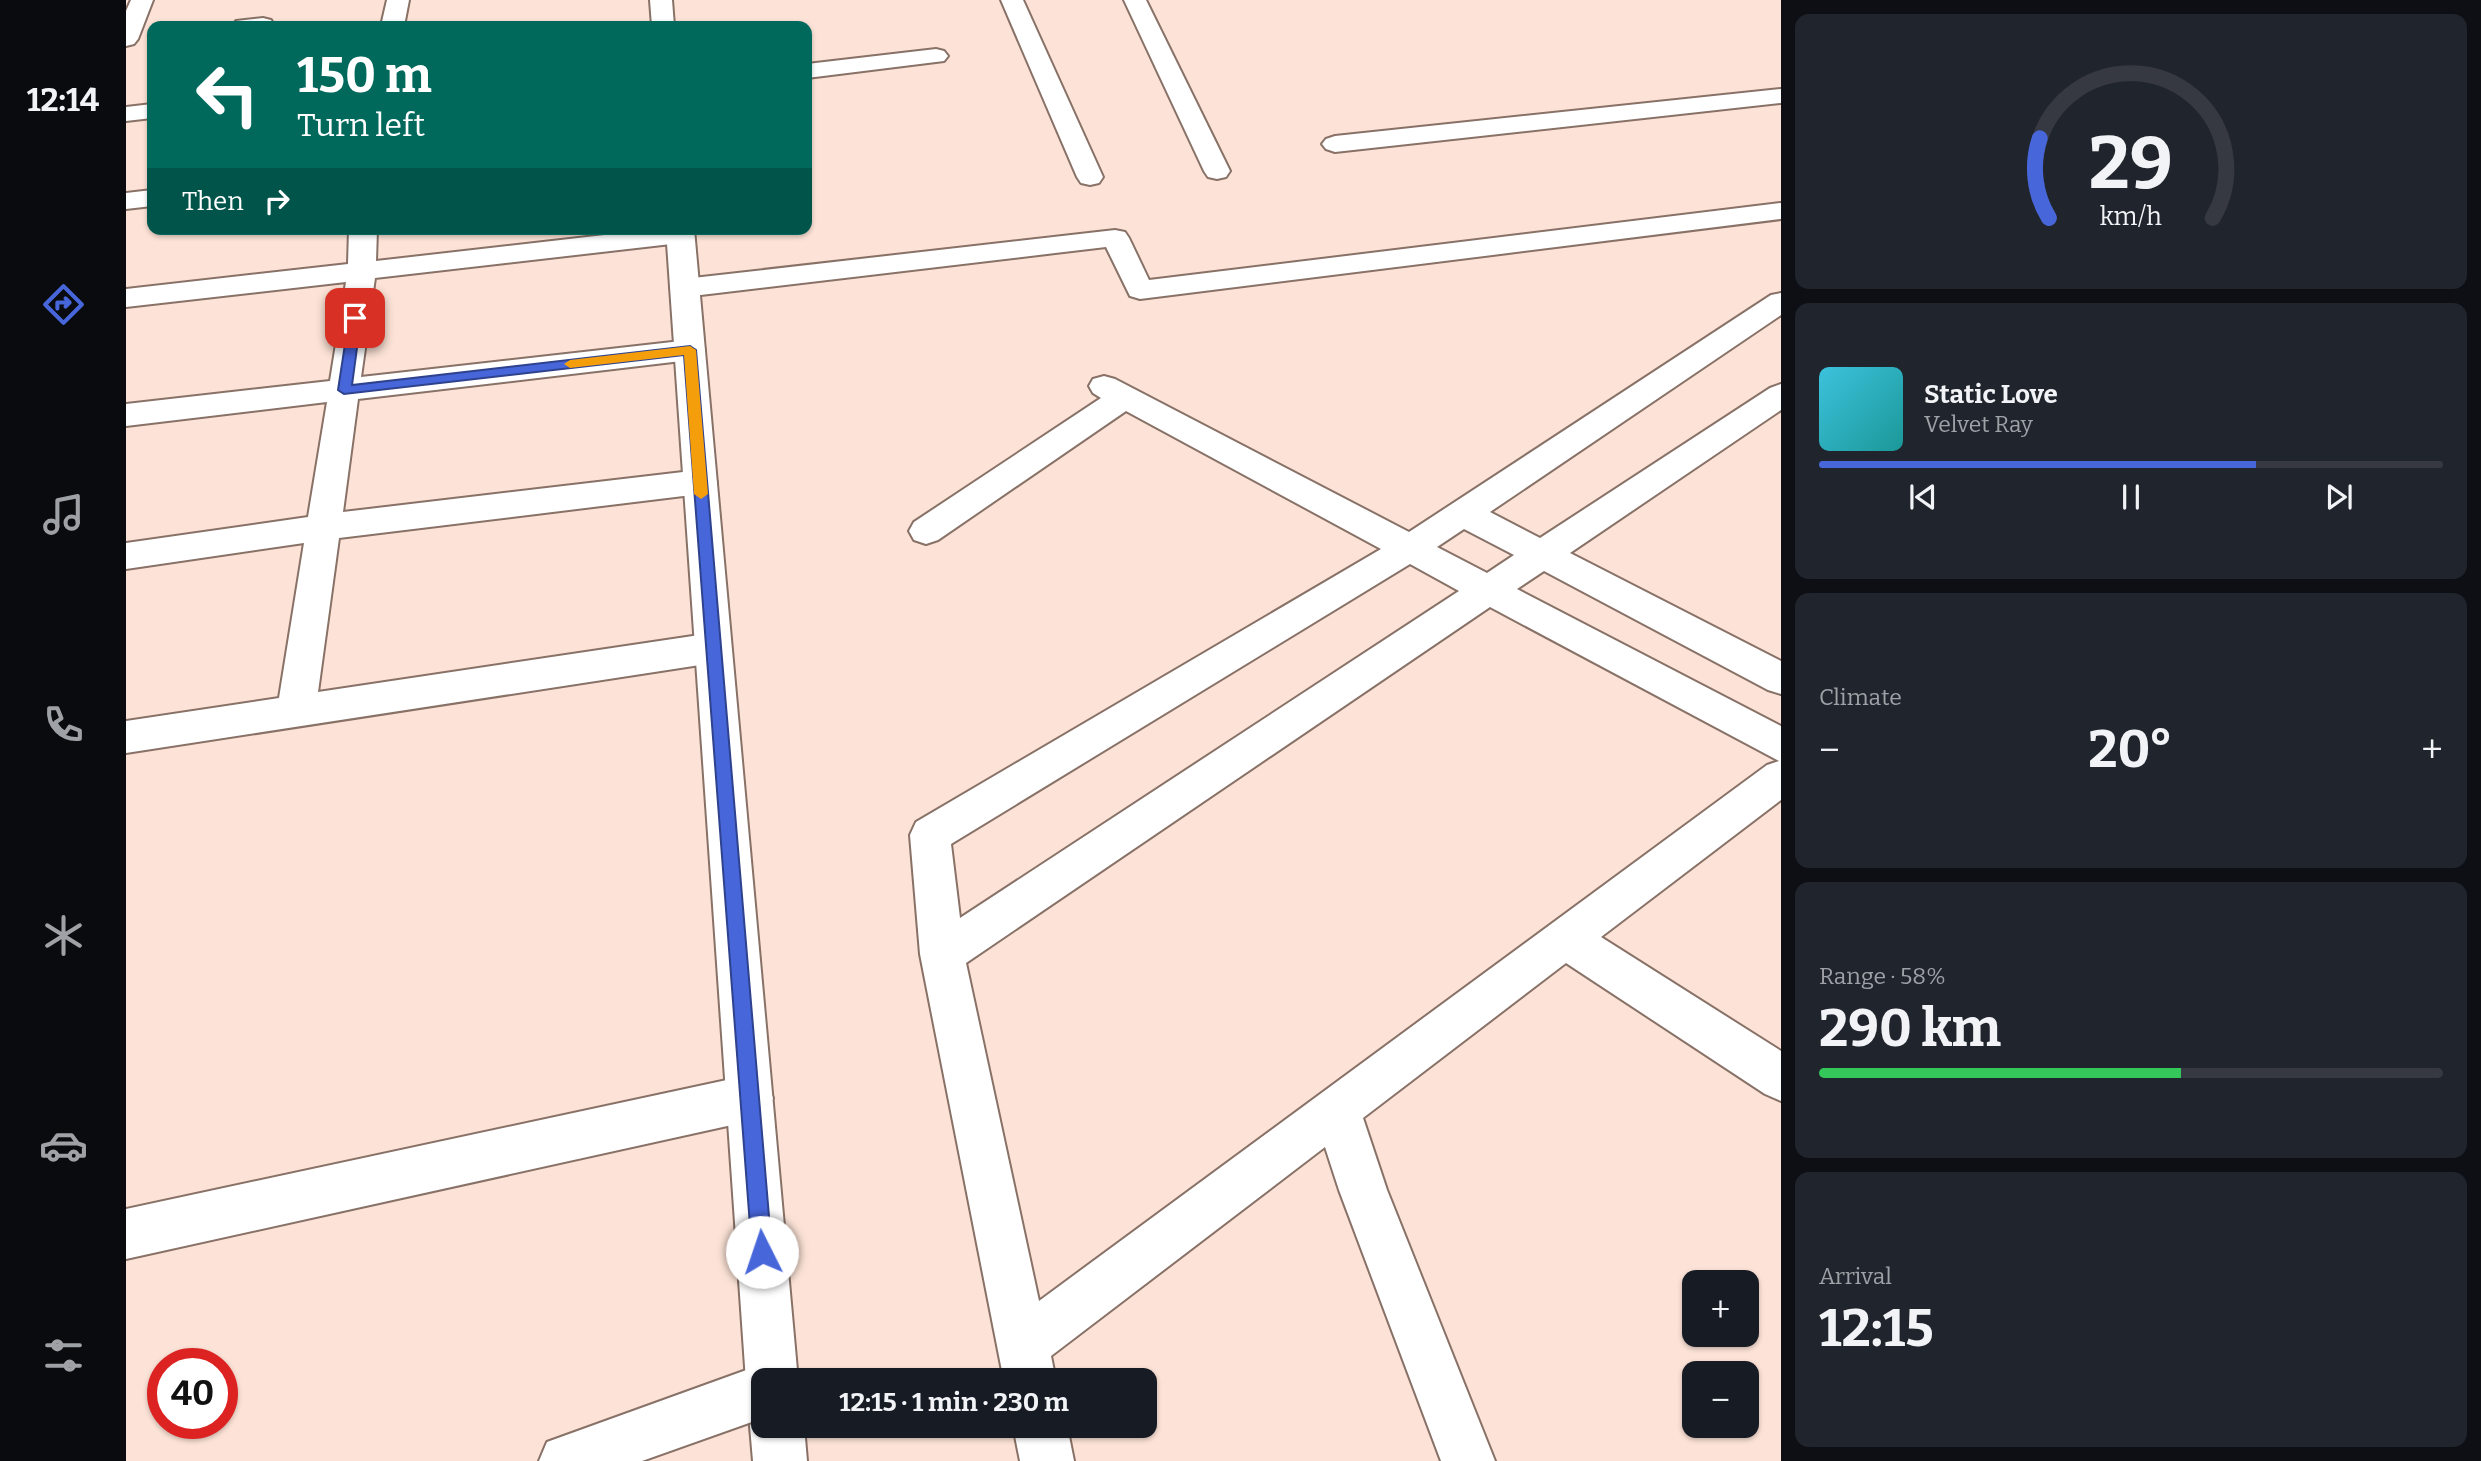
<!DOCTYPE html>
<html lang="en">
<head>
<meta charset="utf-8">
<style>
	body { margin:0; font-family:Bitter,serif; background:#20242c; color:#f1f3f6; height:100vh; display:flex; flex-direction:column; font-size:26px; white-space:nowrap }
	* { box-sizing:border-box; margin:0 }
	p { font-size:23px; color:#9ea1a6 }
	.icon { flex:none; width:38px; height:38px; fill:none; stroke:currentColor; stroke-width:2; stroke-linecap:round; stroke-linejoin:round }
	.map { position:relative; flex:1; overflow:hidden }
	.side { display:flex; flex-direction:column; gap:14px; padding:14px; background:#0d0f14; width:700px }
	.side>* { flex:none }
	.guide { position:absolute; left:21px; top:21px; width:665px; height:214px; border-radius:14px; box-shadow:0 2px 5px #0004; background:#00695c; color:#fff; overflow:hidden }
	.fabs { position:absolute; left:1556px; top:1270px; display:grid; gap:14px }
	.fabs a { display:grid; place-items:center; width:77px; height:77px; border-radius:14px; background:#171b24; box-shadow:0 2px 5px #0004; font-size:35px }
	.speed { position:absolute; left:21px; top:1348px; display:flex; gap:14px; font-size:35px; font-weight:700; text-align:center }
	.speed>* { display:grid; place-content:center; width:91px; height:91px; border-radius:50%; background:#171b24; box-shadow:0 2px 5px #0004; line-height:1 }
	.speed .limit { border:10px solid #d22; background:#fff; color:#111 }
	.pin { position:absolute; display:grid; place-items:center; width:60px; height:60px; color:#fff; margin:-30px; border-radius:14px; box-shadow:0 4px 10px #0006 }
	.me { position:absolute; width:77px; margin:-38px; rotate:356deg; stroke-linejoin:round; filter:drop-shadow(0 0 5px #0008) }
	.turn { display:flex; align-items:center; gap:24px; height:147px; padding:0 35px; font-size:32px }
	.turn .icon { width:91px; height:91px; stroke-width:2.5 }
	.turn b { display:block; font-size:49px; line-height:60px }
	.then { display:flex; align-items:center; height:66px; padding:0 35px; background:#0003; gap:14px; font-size:26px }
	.big { font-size:52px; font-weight:700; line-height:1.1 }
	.side .card { flex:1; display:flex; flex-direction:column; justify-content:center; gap:10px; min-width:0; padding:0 24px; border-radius:14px; background:#20242c }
	.side .dial { align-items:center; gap:0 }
	.dial svg { height:182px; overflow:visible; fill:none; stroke:#363941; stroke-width:7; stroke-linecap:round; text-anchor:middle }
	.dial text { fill:#f1f3f6; stroke:none }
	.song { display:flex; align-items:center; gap:21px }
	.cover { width:84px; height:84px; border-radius:10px; background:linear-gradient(135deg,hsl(190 70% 55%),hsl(180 70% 35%)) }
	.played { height:7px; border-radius:4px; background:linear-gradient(90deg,#4766da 70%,#363941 70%) }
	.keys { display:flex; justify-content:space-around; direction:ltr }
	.heat { display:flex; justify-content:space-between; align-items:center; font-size:38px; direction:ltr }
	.charge { height:10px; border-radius:5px; background:linear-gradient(90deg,#34c759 58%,#363941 0) }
	.trip { position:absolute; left:625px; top:1368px; width:406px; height:70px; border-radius:14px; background:#171b24; box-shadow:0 2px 5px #0004; font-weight:700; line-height:70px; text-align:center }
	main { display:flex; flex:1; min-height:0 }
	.tabs { display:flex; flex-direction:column; width:126px; justify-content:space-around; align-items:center; background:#090b0e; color:#9ea1a6 }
	.tabs .icon { width:49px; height:49px }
	.tabs .selected { color:#4766da }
	.tabs b { font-size:32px; color:#f1f3f6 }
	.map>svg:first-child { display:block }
</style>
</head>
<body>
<main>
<nav class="tabs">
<b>12:14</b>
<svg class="icon selected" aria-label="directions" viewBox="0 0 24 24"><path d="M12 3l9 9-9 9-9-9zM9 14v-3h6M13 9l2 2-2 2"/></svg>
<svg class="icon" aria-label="music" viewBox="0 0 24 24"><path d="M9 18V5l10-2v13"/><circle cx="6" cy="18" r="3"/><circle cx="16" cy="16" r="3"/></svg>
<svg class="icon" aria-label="phone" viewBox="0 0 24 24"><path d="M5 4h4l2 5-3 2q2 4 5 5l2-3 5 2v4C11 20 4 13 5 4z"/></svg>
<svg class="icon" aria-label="climate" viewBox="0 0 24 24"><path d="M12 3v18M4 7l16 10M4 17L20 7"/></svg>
<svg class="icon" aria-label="car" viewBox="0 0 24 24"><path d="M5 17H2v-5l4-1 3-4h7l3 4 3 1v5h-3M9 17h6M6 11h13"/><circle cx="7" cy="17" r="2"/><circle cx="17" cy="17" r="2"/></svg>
<svg class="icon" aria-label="filters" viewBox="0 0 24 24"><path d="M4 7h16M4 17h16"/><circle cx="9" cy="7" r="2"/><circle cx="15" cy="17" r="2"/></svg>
</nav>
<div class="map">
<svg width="1655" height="1461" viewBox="0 0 1655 1461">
	<rect width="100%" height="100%" fill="#fde3d7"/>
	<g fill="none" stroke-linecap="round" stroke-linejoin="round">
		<defs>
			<g id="minor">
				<path d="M 5,0 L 27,0 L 12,39 L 8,44 L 0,46 L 0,11 Z"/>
				<path d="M 261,0 L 283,0 L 278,26 L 255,26 Z"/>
				<path d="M 875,0 L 897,0 L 977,177 L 973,183 L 964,185 L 955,183 L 951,177 Z"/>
				<path d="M 998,0 L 1020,0 L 1104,171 L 1100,177 L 1091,179 L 1082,177 L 1078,171 Z"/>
				<path d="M 137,18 L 145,20 L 148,25 L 106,26 L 110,21 Z"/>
				<path d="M 810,49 L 818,51 L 822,56 L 818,61 L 681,78 L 681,64 Z"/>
				<path d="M 1655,89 L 1655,103 L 1209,152 L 1200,149 L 1196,144 L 1200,139 L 1209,136 Z"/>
				<path d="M 26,104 L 26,118 L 0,121 L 0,107 Z"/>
				<path d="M 26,190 L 26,206 L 0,209 L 0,193 Z"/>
				<path d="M 1655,203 L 1655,219 L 1014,299 L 1004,296 L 980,247 L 558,297 L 548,294 L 544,288 L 548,282 L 558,279 L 989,230 L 999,232 L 1003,238 L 1023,280 Z"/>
				<path d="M 223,229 L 251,229 L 250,261 L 531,229 L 564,229 L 568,235 L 564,241 L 554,243 L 249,278 L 235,377 L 564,340 L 575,343 L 579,350 L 575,357 L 564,360 L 232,399 L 217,512 L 574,470 L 586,474 L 591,482 L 586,490 L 574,494 L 213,538 L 192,692 L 587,633 L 600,638 L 605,648 L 600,658 L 587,663 L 0,753 L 0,721 L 153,698 L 178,543 L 0,569 L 0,543 L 182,517 L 201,402 L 0,426 L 0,404 L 204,381 L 220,282 L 0,307 L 0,289 L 222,264 Z"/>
				<path d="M 1655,293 L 1655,315 L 1364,512 L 1414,538 L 1644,388 L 1655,384 L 1655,410 L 1444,553 L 1655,661 L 1655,694 L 1642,690 L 1418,571 L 1391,589 L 1655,726 L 1655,800 L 1475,937 L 1655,1051 L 1655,1101 L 1639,1094 L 1440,963 L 1237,1118 L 1261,1190 L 1369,1461 L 1315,1461 L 1213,1190 L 1199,1147 L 925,1356 L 930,1381 L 878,1381 L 794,954 L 784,835 L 790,822 L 1255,549 L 1000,411 L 812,540 L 800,544 L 788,540 L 783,531 L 788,522 L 975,398 L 967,393 L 963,386 L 967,379 L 978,376 L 989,379 L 1283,532 L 1645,295 ZM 1338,529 L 1388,555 L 1361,573 L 1311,547 ZM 1284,564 L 1333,591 L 834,918 L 825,844 ZM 1364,607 L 1653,761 L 1641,765 L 913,1301 L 840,963 Z"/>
				<path d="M 624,1075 L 640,1082 L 647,1098 L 640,1114 L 624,1121 L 0,1259 L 0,1209 Z"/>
				<path d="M 637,1364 L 656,1372 L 659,1381 L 637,1381 L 637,1418 L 516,1461 L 413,1461 L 421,1442 Z"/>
				<path d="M 887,1426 L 941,1426 L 948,1461 L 894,1461 Z"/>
			</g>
			<g id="tertiary">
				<path d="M 524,0 L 546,0 L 548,26 L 526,26 Z"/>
				<path d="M 540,229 L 568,229 L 672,1381 L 637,1381 L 637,1404 L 627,1400 L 620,1381 Z"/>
				<path d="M 637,1405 L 637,1426 L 678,1426 L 681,1461 L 627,1461 L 624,1426 L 632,1407 Z"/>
			</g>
		</defs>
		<!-- minor casing -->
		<use href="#minor" stroke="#887167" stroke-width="4"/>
		<!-- tertiary casing -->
		<use href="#tertiary" stroke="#887167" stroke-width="4"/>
		<!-- minor -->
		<use href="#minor" fill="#fff" fill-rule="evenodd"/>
		<!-- tertiary -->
		<use href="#tertiary" fill="#fff" fill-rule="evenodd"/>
	</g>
	<!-- route -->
	<path fill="#4766da" stroke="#2e428e" stroke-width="2" d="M 229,314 L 235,318 L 226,385 L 564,346 L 570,350 L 646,1252 L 643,1260 L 636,1263 L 629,1260 L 626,1252 L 558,355 L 218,394 L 212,390 L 223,318 Z"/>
	<!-- slow -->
	<path fill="#f59e0b" d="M 564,346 L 570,350 L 582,494 L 575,499 L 568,494 L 558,355 L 444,368 L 438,364 L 444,360 Z"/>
</svg>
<div class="fabs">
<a>+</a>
<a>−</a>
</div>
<div class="speed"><div class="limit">40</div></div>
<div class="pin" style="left:229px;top:318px;background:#d93025"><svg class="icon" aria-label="arrive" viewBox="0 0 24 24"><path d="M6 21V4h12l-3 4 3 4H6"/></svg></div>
<svg class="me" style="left:636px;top:1252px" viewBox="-20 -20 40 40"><circle r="19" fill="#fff"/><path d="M0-13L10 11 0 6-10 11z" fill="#4766da"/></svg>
<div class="trip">12:15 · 1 min · 230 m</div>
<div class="guide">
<div class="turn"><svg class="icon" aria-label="left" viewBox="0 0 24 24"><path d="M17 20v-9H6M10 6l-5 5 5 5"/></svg><div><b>150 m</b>Turn left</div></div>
<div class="then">Then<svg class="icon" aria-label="right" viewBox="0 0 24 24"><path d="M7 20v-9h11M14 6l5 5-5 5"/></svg></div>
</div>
</div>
<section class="side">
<div class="card dial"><svg viewBox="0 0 100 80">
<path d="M14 69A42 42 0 1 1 86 69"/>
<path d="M14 69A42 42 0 0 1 10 34" stroke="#4766da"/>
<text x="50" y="56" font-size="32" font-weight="700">29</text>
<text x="50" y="72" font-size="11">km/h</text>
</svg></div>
<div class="card">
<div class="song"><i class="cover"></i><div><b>Static Love</b><p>Velvet Ray</p></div></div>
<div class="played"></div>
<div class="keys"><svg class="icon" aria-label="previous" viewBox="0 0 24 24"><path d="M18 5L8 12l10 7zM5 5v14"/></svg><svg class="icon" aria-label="pause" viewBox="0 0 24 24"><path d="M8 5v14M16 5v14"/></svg><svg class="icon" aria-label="next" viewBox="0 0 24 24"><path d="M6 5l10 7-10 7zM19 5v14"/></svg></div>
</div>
<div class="card"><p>Climate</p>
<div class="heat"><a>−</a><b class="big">20°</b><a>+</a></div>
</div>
<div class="card"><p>Range · 58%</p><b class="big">290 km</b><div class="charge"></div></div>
<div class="card"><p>Arrival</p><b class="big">12:15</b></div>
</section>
</main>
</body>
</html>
